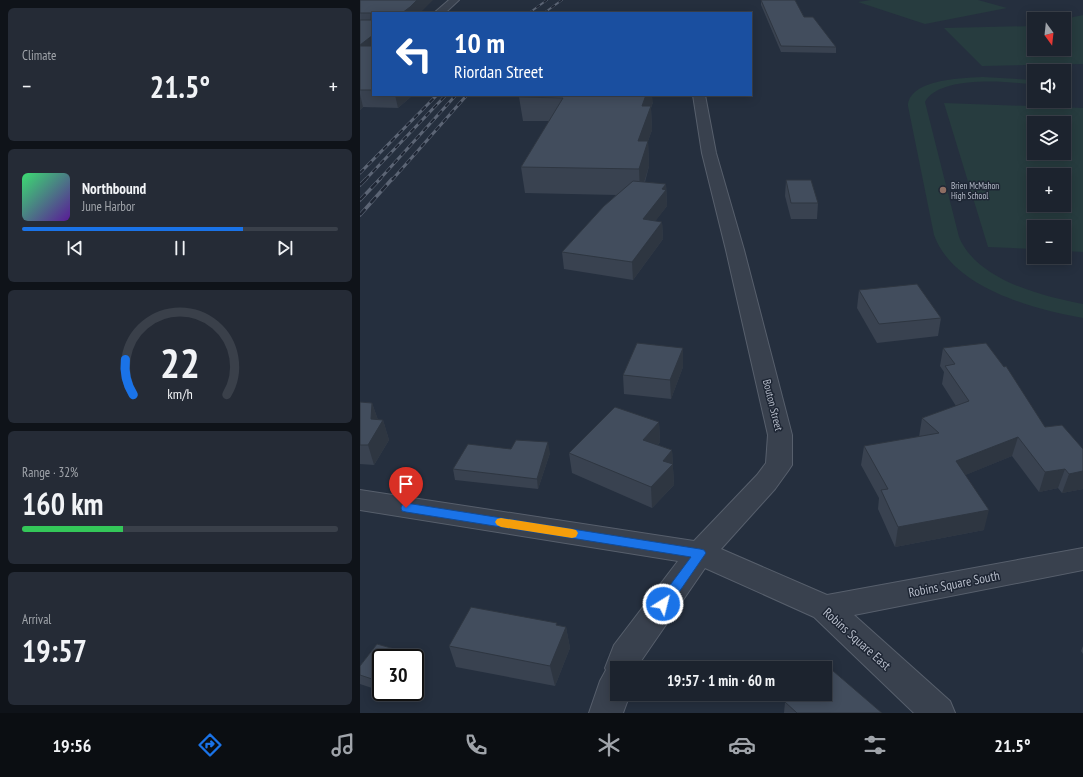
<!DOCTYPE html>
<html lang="en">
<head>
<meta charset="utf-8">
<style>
	body { margin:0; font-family:"PT Sans Narrow",sans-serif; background:#252b36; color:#f1f3f6; height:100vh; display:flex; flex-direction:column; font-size:15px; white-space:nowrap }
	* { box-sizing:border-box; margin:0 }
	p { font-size:13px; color:#a0a4aa }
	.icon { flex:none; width:22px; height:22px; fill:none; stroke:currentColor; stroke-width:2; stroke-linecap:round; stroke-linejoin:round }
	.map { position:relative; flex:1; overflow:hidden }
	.drawer { display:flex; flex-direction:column; gap:8px; padding:8px; background:#0f1319; width:360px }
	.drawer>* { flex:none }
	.guide { position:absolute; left:12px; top:12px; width:380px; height:84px; border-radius:0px; box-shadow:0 2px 10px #0003,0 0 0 1px #3a404a; background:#1a4fa0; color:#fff; overflow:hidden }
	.needle { width:26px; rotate:165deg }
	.buttons { position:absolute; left:667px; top:12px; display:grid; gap:8px }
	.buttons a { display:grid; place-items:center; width:44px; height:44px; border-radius:0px; background:#1c232e; box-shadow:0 2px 10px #0003,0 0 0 1px #3a404a; font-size:20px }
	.speed { position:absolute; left:12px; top:649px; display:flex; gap:8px; font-size:20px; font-weight:700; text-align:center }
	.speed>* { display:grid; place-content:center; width:52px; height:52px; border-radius:50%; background:#1c232e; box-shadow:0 2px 10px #0003,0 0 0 1px #3a404a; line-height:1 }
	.speed .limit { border:2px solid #111; border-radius:6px; background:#fff; color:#111 }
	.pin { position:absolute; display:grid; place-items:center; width:34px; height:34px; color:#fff; margin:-41px -17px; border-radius:50% 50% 50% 0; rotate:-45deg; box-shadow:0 0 4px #0007 }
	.pin .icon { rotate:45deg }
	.me { position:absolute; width:44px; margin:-22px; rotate:36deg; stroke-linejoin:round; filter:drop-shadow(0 0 3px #0008) }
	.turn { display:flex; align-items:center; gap:14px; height:84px; padding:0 16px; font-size:18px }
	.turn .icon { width:52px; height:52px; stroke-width:2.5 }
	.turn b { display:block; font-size:28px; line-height:34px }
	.big { font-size:30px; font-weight:700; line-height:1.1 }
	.drawer .tile { flex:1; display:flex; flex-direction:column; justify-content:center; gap:6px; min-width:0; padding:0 14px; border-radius:6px; background:#252b36 }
	.drawer .dial { align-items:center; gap:0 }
	.dial svg { height:104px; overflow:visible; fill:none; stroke:#3a404a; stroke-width:7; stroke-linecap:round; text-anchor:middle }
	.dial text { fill:#f1f3f6; stroke:none }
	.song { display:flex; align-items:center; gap:12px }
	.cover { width:48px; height:48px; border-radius:6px; background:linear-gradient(135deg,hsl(140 70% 55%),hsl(270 70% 35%)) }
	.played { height:4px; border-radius:2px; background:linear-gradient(90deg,#1a73e8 70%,#3a404a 70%) }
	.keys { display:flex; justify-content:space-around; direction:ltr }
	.heat { display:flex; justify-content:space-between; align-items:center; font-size:22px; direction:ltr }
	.charge { height:6px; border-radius:3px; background:linear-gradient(90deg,#34c759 32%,#3a404a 0) }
	.trip { position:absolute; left:250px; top:661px; width:222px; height:40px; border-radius:0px; background:#1c232e; box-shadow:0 2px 10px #0003,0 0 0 1px #3a404a; font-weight:700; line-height:40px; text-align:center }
	.dock { display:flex; height:64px; justify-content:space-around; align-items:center; background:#0b0e12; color:#a0a4aa }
	.dock .icon { width:28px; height:28px }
	.dock .active { color:#1a73e8 }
	.dock b { font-size:18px; color:#f1f3f6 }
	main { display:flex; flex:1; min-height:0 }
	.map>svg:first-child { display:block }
</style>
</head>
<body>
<main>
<section class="drawer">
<div class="tile"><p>Climate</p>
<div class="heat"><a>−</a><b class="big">21.5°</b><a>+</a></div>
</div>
<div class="tile">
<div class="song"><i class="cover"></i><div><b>Northbound</b><p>June Harbor</p></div></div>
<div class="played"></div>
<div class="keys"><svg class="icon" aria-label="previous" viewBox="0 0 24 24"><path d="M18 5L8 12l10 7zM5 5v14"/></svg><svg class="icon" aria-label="pause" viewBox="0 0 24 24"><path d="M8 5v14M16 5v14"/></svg><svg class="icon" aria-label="next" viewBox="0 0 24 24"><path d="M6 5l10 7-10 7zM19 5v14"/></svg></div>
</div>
<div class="tile dial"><svg viewBox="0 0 100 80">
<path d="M14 69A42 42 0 1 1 86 69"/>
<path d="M14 69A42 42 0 0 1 8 42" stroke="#1a73e8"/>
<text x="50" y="56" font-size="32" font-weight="700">22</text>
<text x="50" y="72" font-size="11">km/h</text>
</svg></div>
<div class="tile"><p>Range · 32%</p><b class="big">160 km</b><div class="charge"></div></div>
<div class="tile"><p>Arrival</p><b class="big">19:57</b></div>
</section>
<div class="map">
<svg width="723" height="713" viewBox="0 0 723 713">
	<rect width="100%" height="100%" fill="#252f3e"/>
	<!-- green -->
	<g fill="#273c3f" fill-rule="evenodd">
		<path d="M 511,0 L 618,0 L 647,8 L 565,24 L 498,2 Z"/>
		<path d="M 723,15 L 723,64 L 622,66 L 584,28 L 674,26 L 674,49 L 704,49 L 704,19 Z"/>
		<path d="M 623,77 L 674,80 L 674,85 C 649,81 579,75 565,102 L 599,237 C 617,280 681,296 723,304 L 723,318 C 673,309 593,288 574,235 L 548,106 C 549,79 603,78 623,77 Z"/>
		<path d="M 584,103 L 723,108 L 723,252 L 704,251 L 704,227 L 674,227 L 674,249 L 628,247 ZM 674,123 L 704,123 L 704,153 L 674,153 ZM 674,175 L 704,175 L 704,205 L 674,205 Z"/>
	</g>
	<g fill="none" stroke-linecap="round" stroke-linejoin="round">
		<defs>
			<g id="street">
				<path d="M 89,0 L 99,0 L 85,13 L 74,13 Z"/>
				<path d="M 333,95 L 345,95 L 356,153 L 384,250 L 432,435 L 432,465 L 428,471 L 415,489 L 361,549 L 467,595 L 723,548 L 723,570 L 494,615 L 590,701 L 595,713 L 554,713 L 454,617 L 345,568 L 281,661 L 279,668 L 257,668 L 257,694 L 270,694 L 263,713 L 229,713 L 240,681 L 246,670 L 245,668 L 254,645 L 318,561 L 0,510 L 0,490 L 334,541 L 397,475 L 406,463 L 408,435 L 366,250 L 342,153 Z"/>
			</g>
		</defs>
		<!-- street casing -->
		<use href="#street" stroke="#575f6c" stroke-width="2"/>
		<!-- street -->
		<use href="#street" fill="#39414e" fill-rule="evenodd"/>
		<defs>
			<g id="rail-far2">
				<path d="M 169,13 L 187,0"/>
				<path d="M 184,13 L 202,0"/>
			</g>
			<g id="rail-far1">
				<path d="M 0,173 L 77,95"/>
				<path d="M 5,180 L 86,95"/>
				<path d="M 19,180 L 96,95"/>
				<path d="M 32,180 L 107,95"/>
			</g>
			<g id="rail">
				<path d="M 0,185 L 6,179"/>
				<path d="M 0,200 L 20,179"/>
				<path d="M 0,215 L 32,179"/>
			</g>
		</defs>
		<!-- rail-far2 casing -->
		<use href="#rail-far2" stroke="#5c6575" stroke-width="2"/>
		<!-- rail-far1 casing -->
		<use href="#rail-far1" stroke="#5c6575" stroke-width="3"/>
		<!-- rail casing -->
		<use href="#rail" stroke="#5c6575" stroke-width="3.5"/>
		<!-- rail-far2 -->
		<use href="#rail-far2" stroke="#1e2634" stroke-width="1.5" stroke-dasharray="4.5" stroke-linecap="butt"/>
		<!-- rail-far1 -->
		<use href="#rail-far1" stroke="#1e2634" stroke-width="2" stroke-dasharray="5.5" stroke-linecap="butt"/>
		<!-- rail -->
		<use href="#rail" stroke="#1e2634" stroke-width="2.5" stroke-dasharray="8" stroke-linecap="butt"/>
	</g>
	<!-- wall -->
	<g fill="#394250">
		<path d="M 0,0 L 13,13 L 13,95 L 53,95 L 38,108 L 3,107 L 0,110 Z"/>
		<path d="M 401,0 L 444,17 L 476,47 L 476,53 L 421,52 L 401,5 Z"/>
		<path d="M 161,95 L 293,102 L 291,108 L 292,130 L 288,141 L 289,166 L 285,182 L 306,184 L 307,206 L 295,221 L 302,222 L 303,239 L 273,280 L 204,269 L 202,252 L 256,195 L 165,193 L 161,167 L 189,121 L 163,121 L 159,97 Z"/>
		<path d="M 426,180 L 458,203 L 457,219 L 431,219 L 425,196 Z"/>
		<path d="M 499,290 L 581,318 L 578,336 L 517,343 L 497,308 Z"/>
		<path d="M 323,348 L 323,367 L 311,399 L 264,394 L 263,375 Z"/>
		<path d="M 583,348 L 685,427 L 723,449 L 723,489 L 702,493 L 698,488 L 679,492 L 652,456 L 605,475 L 624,530 L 535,547 L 518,509 L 519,498 L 501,465 L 504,446 L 559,437 L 562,418 L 596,406 L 582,384 L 584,372 L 580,366 Z"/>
		<path d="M 0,402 L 12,403 L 18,420 L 23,420 L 29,440 L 14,465 L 0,464 Z"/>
		<path d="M 299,422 L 300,442 L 298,445 L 312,450 L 314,485 L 292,508 L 212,473 L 209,453 Z"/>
		<path d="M 151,449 L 190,453 L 178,489 L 95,480 L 93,469 Z"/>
		<path d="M 197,623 L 197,625 L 206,627 L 210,648 L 195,686 L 96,667 L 89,646 Z"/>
		<path d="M 17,644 L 59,656 L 63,667 L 55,679 L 55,658 L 21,658 L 21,691 L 0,684 L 0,666 Z"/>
		<path d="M 723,646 L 723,654 L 721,651 Z"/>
		<path d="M 25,692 L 46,692 L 42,698 Z"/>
		<path d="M 425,702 L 522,713 L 424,713 Z"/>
	</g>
	<!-- shaded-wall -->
	<g fill="#2e3641">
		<path d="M 57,0 L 73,0 L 60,13 L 42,13 Z"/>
		<path d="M 13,35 L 13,53 L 0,52 L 0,45 Z"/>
		<path d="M 0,94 L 3,107 L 0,110 Z"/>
		<path d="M 35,95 L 53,95 L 38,108 Z"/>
		<path d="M 284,95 L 292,95 L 293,102 L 291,108 L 292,130 L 288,141 L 289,166 L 280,196 L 279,169 L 278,141 L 282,106 Z"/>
		<path d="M 306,184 L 307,206 L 284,236 L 283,219 L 302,189 Z"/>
		<path d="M 302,222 L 303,239 L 273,280 L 272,262 Z"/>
		<path d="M 323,348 L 323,367 L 311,399 L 310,380 Z"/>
		<path d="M 12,403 L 19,423 L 23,420 L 29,440 L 14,465 L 8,445 L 11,419 Z"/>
		<path d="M 299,422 L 300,442 L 285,460 L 283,440 Z"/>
		<path d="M 658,437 L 652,456 L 591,481 L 596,461 Z"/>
		<path d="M 188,442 L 190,453 L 178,489 L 177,479 Z"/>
		<path d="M 312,450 L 314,485 L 292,508 L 291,487 L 303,461 Z"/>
		<path d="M 705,469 L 698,488 L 679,492 L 685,472 Z"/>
		<path d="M 723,471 L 723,489 L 702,493 L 709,474 Z"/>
		<path d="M 629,510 L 624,530 L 535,547 L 538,527 Z"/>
		<path d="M 197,623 L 200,642 L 206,627 L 210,648 L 195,686 L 190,666 L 196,625 Z"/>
		<path d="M 59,656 L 63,667 L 55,679 L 55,662 Z"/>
		<path d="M 40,692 L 46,692 L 42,698 Z"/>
	</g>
	<!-- building -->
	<g fill="#424d5d" stroke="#2e3641">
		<path d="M 0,0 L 57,0 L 50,7 L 42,13 L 13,13 L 13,35 L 0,45 L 0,20 L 11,20 L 11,13 L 0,13 Z"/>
		<path d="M 401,0 L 435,0 L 444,17 L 453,17 L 476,47 L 421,46 Z"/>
		<rect x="0" y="46" width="13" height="44"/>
		<path d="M 161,95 L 286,95 L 282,106 L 291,106 L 278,141 L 288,141 L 279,169 L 161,167 L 203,98 L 159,97 Z"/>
		<path d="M 426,180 L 451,180 L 458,203 L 431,203 Z"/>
		<path d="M 273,181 L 306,184 L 302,189 L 306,190 L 283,219 L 302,222 L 272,262 L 202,252 L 244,206 Z"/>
		<path d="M 557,284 L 581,318 L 519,324 L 499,290 Z"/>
		<path d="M 277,343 L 323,348 L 310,380 L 263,375 Z"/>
		<path d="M 626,343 L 644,367 L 646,366 L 685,427 L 702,425 L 723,449 L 723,471 L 709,474 L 705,469 L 685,472 L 658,437 L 596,461 L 629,510 L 538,527 L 521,490 L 528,489 L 504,446 L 579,433 L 562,418 L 609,401 L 585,366 L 595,364 L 583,348 Z"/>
		<path d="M 0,402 L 12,403 L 11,419 L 23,420 L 8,445 L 0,445 Z"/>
		<path d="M 255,407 L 299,422 L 283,440 L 312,450 L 303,461 L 313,464 L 291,487 L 209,453 Z"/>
		<path d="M 156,440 L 188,442 L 177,479 L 93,469 L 108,444 L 151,449 Z"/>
		<path d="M 111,607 L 197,623 L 196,625 L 206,627 L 190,666 L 89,646 Z"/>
		<path d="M 17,644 L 59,656 L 55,662 L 55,658 L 21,658 L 21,682 L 0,675 L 0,666 Z"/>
		<path d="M 465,664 L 522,713 L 437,713 L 425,702 L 433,694 L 465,694 L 465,668 L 461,668 Z"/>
	</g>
	<!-- route -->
	<path fill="#1a73e8" stroke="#114b97" d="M 46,503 L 340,549 L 344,550 L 346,553 L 308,608 L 303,609 L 299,608 L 297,604 L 299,600 L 331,557 L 46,512 L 42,511 L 41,508 L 42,505 Z"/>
	<!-- slow -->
	<path fill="#f59e0b" d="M 141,518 L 212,529 L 216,530 L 218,533 L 216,537 L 212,538 L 141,527 L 137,525 L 135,522 L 137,519 Z"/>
	<!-- markers -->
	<circle fill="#8d6e63" stroke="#1e2634" stroke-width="1.5" cx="583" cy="190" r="4"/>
	<g text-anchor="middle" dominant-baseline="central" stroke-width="3" stroke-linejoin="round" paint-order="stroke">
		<!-- far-poi labels -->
		<g font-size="9" fill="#b6bcc9" stroke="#1e2634" text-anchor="start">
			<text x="591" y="185">Brien McMahon<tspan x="591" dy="10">High School</tspan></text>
		</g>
		<!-- street labels -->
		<g font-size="11" fill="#b6bcc9" stroke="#1e2634">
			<text transform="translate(413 405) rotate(76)">Bouton Street</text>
		</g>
		<!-- near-street labels -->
		<g font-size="13" fill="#b6bcc9" stroke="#1e2634">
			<text transform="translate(594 584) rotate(-11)">Robins Square South</text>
			<text transform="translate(497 639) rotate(42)">Robins Square East</text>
		</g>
	</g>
</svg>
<div class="buttons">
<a><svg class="needle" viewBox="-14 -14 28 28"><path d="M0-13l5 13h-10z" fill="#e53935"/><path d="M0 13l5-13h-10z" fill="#a0a4aa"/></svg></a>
<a><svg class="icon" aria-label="sound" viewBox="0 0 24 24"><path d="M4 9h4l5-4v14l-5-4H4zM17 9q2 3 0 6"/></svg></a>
<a><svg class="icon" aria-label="layers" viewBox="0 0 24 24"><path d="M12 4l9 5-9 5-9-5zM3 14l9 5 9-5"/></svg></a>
<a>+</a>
<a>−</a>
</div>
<div class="speed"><div class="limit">30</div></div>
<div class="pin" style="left:46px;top:508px;background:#d93025"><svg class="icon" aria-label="arrive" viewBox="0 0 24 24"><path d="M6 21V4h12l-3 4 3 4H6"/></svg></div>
<svg class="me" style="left:303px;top:604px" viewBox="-20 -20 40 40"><circle r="17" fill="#1a73e8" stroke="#fff" stroke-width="3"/><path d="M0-11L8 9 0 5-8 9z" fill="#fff"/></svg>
<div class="trip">19:57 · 1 min · 60 m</div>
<div class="guide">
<div class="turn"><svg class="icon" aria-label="left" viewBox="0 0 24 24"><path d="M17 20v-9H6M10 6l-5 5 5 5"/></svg><div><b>10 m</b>Riordan Street</div></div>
</div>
</div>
</main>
<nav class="dock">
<b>19:56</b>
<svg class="icon active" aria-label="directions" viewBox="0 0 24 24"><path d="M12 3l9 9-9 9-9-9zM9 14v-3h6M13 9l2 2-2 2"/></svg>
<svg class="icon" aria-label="music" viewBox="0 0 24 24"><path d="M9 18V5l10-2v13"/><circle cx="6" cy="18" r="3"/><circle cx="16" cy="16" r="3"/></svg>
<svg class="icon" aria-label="phone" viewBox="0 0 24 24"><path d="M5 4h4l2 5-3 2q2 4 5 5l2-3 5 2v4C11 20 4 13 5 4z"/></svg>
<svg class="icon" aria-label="climate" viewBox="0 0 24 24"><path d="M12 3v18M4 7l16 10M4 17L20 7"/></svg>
<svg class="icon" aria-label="car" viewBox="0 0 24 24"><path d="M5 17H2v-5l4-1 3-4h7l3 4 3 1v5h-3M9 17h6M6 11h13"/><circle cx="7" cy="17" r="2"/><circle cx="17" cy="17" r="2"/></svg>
<svg class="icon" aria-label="filters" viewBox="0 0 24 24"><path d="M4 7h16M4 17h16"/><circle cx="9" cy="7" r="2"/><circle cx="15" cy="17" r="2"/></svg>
<b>21.5°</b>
</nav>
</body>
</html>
